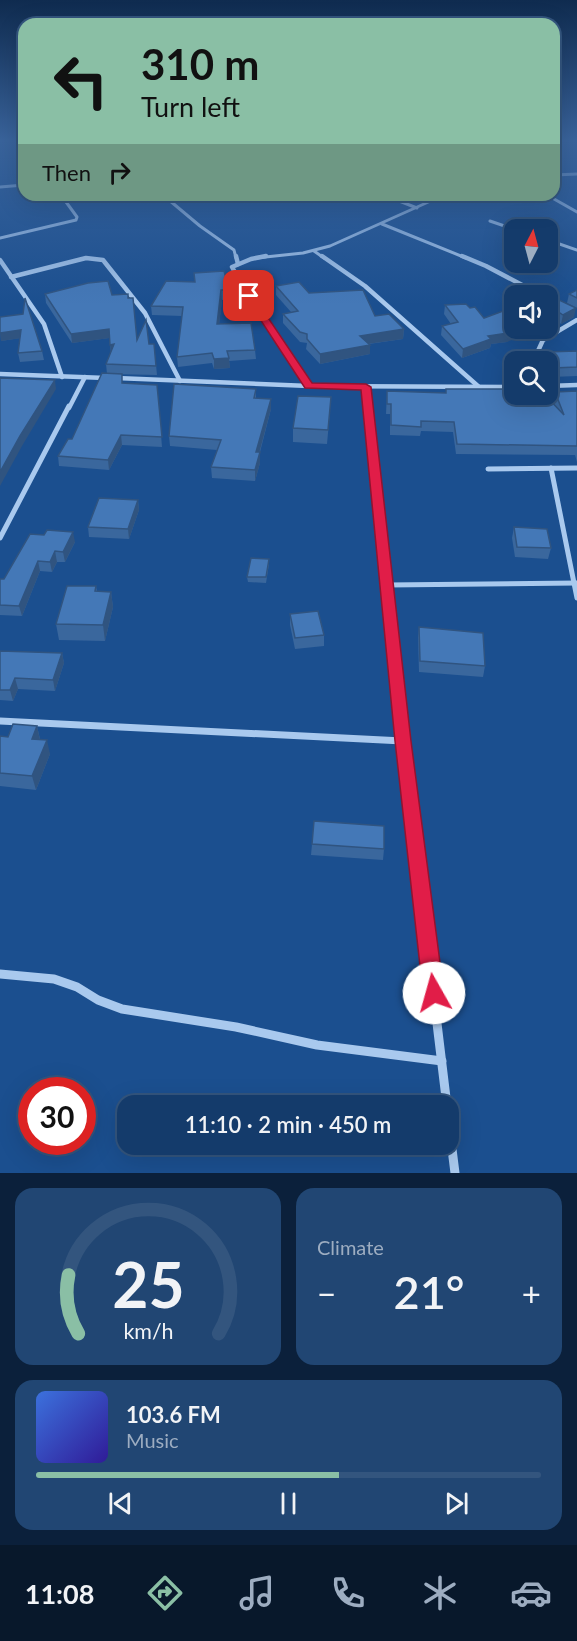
<!DOCTYPE html>
<html lang="en">
<head>
<meta charset="utf-8">
<style>
	body { margin:0; font-family:Lato,sans-serif; background:#214673; color:#f1f3f6; height:100vh; display:flex; flex-direction:column; font-size:22px; white-space:nowrap }
	* { box-sizing:border-box; margin:0 }
	p { font-size:20px; color:#9dadc1 }
	.icon { flex:none; width:33px; height:33px; fill:none; stroke:currentColor; stroke-width:2; stroke-linecap:round; stroke-linejoin:round }
	.map { position:relative; height:1173px; overflow:hidden }
	.side { display:flex; flex-direction:column; gap:15px; padding:15px; background:#0b203b; flex:1 }
	.side>* { flex:none }
	.banner { position:absolute; left:18px; top:18px; width:542px; height:183px; border-radius:18px; box-shadow:0 6px 24px #0002,0 0 0 2px #33557e; background:#8abfa5; color:#111; overflow:hidden }
	.needle { width:39px; rotate:6deg }
	.tools { position:absolute; left:504px; top:219px; display:grid; gap:12px }
	.tools a { display:grid; place-items:center; width:54px; height:54px; border-radius:12px; background:#143b6b; box-shadow:0 6px 24px #0002,0 0 0 2px #33557e; font-size:30px }
	.speed { position:absolute; left:18px; top:1077px; display:flex; gap:12px; font-size:30px; font-weight:700; text-align:center }
	.speed>* { display:grid; place-content:center; width:78px; height:78px; border-radius:50%; background:#143b6b; box-shadow:0 6px 24px #0002,0 0 0 2px #33557e; line-height:1 }
	.speed .limit { border:9px solid #d22; background:#fff; color:#111 }
	.pin { position:absolute; display:grid; place-items:center; width:51px; height:51px; color:#fff; margin:-26px; border-radius:12px; box-shadow:0 3px 9px #0006 }
	.me { position:absolute; width:66px; margin:-33px; rotate:353deg; stroke-linejoin:round; filter:drop-shadow(0 0 4px #0008) }
	.turn { display:flex; align-items:center; gap:21px; height:126px; padding:0 24px; font-size:27px }
	.turn .icon { width:78px; height:78px; stroke-width:2.5 }
	.turn b { display:block; font-size:42px; line-height:51px }
	.then { display:flex; align-items:center; height:57px; padding:0 24px; background:#0003; gap:12px; font-size:22px }
	.big { font-size:45px; font-weight:600; line-height:1.1 }
	.side .tile { flex:1; display:flex; flex-direction:column; justify-content:center; gap:9px; min-width:0; padding:0 21px; border-radius:18px; background:#214673 }
	.side .dial { align-items:center; gap:0 }
	.dial svg { height:156px; overflow:visible; fill:none; stroke:#33557e; stroke-width:7; stroke-linecap:round; text-anchor:middle }
	.dial text { fill:#f1f3f6; stroke:none }
	.song { display:flex; align-items:center; gap:18px }
	.cover { width:72px; height:72px; border-radius:9px; background:linear-gradient(135deg,hsl(220 70% 55%),hsl(250 70% 35%)) }
	.played { height:6px; border-radius:3px; background:linear-gradient(90deg,#8abfa5 60%,#33557e 60%) }
	.keys { display:flex; justify-content:space-around; direction:ltr }
	.heat { display:flex; justify-content:space-between; align-items:center; font-size:33px; direction:ltr }
	.side .tiles { flex:1; display:grid; gap:15px; grid-template-columns:1fr 1fr }
	.tile:last-child { grid-column:span 2 }
	.trip { position:absolute; left:117px; top:1095px; width:342px; height:60px; border-radius:18px; background:#143b6b; box-shadow:0 6px 24px #0002,0 0 0 2px #33557e; font-weight:600; line-height:60px; text-align:center }
	.tabs { display:flex; height:96px; justify-content:space-around; align-items:center; background:#08182b; color:#9dadc1 }
	.tabs .icon { width:42px; height:42px }
	.tabs .active { color:#8abfa5 }
	.tabs b { font-size:27px; color:#f1f3f6 }
	.map>svg:first-child { display:block }
</style>
</head>
<body>
<div class="map">
<svg width="577" height="1173" viewBox="0 0 577 1173">
	<rect width="100%" height="100%" fill="#1b4f8f"/>
	<g fill="none" stroke-linecap="round" stroke-linejoin="round">
		<!-- minor-far4 -->
		<g stroke="#a9c9ee" stroke-width="3">
			<path d="M 554,175 L 577,174"/>
			<path d="M 0,187 L 24,185"/>
			<path d="M 163,195 L 200,226 L 234,250 L 236,258"/>
			<path d="M 384,195 L 417,208"/>
			<path d="M 547,195 L 577,212"/>
			<path d="M 490,221 L 516,230"/>
			<path d="M 382,224 L 466,258"/>
			<path d="M 0,238 L 76,220 L 77,217 L 61,195"/>
			<path d="M 548,240 L 577,250"/>
			<path d="M 314,251 L 324,258"/>
			<path d="M 256,258 L 303,253 L 330,246 L 444,195"/>
		</g>
		<!-- minor-far3 -->
		<g stroke="#a9c9ee" stroke-width="4.5">
			<path d="M 236,256 L 238,264"/>
			<path d="M 266,256 L 251,259 L 232,267 L 257,311 L 309,386"/>
			<path d="M 322,256 L 365,286 L 479,387"/>
			<path d="M 462,256 L 486,266 L 543,296"/>
			<path d="M 0,260 L 44,324 L 62,377"/>
			<path d="M 11,277 L 86,258 L 103,260 L 145,313 L 180,381"/>
			<path d="M 533,362 L 543,340 L 577,320"/>
			<path d="M 0,374 L 106,378"/>
			<path d="M 116,378 L 309,386 L 514,387"/>
			<path d="M 548,386 L 577,385"/>
			<path d="M 366,387 L 368,408"/>
			<path d="M 69,408 L 85,377"/>
		</g>
		<!-- minor-far2 -->
		<g stroke="#a9c9ee" stroke-width="5">
			<path d="M 368,406 L 388,602"/>
			<path d="M 551,468 L 577,598"/>
			<path d="M 488,469 L 577,468"/>
			<path d="M 0,538 L 69,406"/>
			<path d="M 387,585 L 577,583"/>
		</g>
		<!-- minor-far1 -->
		<g stroke="#a9c9ee" stroke-width="7">
			<path d="M 388,600 L 416,851"/>
			<path d="M 0,721 L 403,741"/>
		</g>
		<!-- minor -->
		<g stroke="#a9c9ee" stroke-width="9">
			<path d="M 416,850 L 447,1106"/>
			<path d="M 0,974 L 54,979 L 77,987 L 98,1000 L 122,1009 L 236,1027 L 317,1045 L 442,1061"/>
			<path d="M 448,1117 L 455,1173"/>
		</g>
	</g>
	<!-- wall -->
	<g fill="#3a679d">
		<path d="M 194,273 L 229,290 L 229,299 L 222,300 L 219,324 L 255,350 L 256,359 L 229,361 L 230,368 L 214,369 L 212,363 L 178,367 L 177,357 L 182,316 L 152,315 L 151,306 L 195,282 Z"/>
		<path d="M 276,286 L 309,293 L 375,316 L 404,329 L 403,339 L 369,344 L 370,345 L 370,354 L 320,364 L 306,349 L 307,343 L 300,342 L 283,323 L 283,314 L 291,312 L 276,295 Z"/>
		<path d="M 577,290 L 577,308 L 567,303 L 569,294 Z"/>
		<path d="M 45,294 L 112,295 L 128,298 L 137,340 L 149,344 L 154,344 L 157,375 L 110,374 L 123,383 L 157,385 L 162,447 L 122,445 L 109,470 L 59,466 L 58,456 L 72,439 L 107,374 L 106,364 L 111,353 L 109,338 L 72,343 L 46,303 Z"/>
		<path d="M 548,297 L 574,317 L 561,324 L 559,322 Z"/>
		<path d="M 513,301 L 514,301 L 514,328 L 507,342 L 491,344 L 490,348 L 462,358 L 441,335 L 442,326 L 451,324 L 444,314 L 445,305 L 470,308 L 484,318 L 512,308 Z"/>
		<path d="M 0,317 L 42,351 L 44,360 L 20,362 L 18,353 L 20,338 L 1,341 Z"/>
		<path d="M 577,351 L 577,376 L 551,377 L 548,369 L 548,362 L 544,361 L 546,352 Z"/>
		<path d="M 256,389 L 256,398 L 271,399 L 271,409 L 260,452 L 260,463 L 255,481 L 212,478 L 211,467 L 217,450 L 170,446 L 169,436 Z"/>
		<path d="M 446,389 L 555,406 L 553,401 L 555,392 L 577,391 L 577,462 L 575,455 L 456,454 L 453,432 L 421,431 L 420,436 L 390,435 L 390,414 L 386,414 L 387,391 L 446,393 Z"/>
		<path d="M 330,411 L 327,444 L 293,442 L 293,428 Z"/>
		<path d="M 138,500 L 139,510 L 129,539 L 89,537 L 88,527 Z"/>
		<path d="M 514,527 L 551,548 L 548,559 L 515,557 L 512,538 Z"/>
		<path d="M 30,534 L 75,542 L 65,562 L 57,562 L 52,572 L 40,571 L 22,616 L 0,615 L 0,579 L 4,579 Z"/>
		<path d="M 269,564 L 266,583 L 248,582 L 247,577 Z"/>
		<path d="M 96,586 L 97,591 L 111,592 L 113,607 L 105,641 L 59,640 L 56,624 Z"/>
		<path d="M 290,614 L 324,635 L 324,646 L 295,649 L 290,625 Z"/>
		<path d="M 419,627 L 485,666 L 483,677 L 419,672 L 418,637 Z"/>
		<path d="M 0,651 L 62,653 L 64,663 L 55,691 L 18,689 L 13,701 L 0,700 Z"/>
		<path d="M 37,726 L 40,739 L 50,754 L 36,790 L 0,786 L 0,736 L 8,737 Z"/>
		<path d="M 312,844 L 384,849 L 383,860 L 311,855 Z"/>
	</g>
	<!-- shaded-wall -->
	<g fill="#305480">
		<path d="M 221,290 L 222,300 L 218,334 L 217,324 Z"/>
		<path d="M 576,308 L 574,317 L 561,324 L 563,315 Z"/>
		<path d="M 560,313 L 559,322 L 548,326 L 548,318 Z"/>
		<path d="M 521,328 L 541,328 L 507,342 L 491,344 L 490,348 L 462,358 L 463,349 L 488,336 Z"/>
		<path d="M 109,329 L 110,338 L 72,343 L 71,334 Z"/>
		<path d="M 404,329 L 403,339 L 360,345 L 360,336 Z"/>
		<path d="M 21,330 L 22,338 L 1,341 L 0,333 Z"/>
		<path d="M 114,344 L 111,354 L 110,345 Z"/>
		<path d="M 370,345 L 370,354 L 320,364 L 320,354 Z"/>
		<path d="M 229,358 L 230,368 L 214,369 L 214,359 Z"/>
		<path d="M 55,380 L 56,389 L 22,446 L 0,486 L 0,472 L 20,436 Z"/>
		<path d="M 271,399 L 271,409 L 257,461 L 260,452 L 260,463 L 255,481 L 255,470 L 256,452 Z"/>
		<path d="M 121,435 L 122,445 L 109,470 L 108,460 Z"/>
		<path d="M 138,500 L 139,510 L 129,539 L 128,529 Z"/>
		<path d="M 73,532 L 75,542 L 65,562 L 63,552 Z"/>
		<path d="M 55,551 L 57,562 L 52,572 L 50,562 Z"/>
		<path d="M 38,561 L 40,571 L 22,616 L 19,606 Z"/>
		<path d="M 111,592 L 113,607 L 105,641 L 103,625 Z"/>
		<path d="M 62,653 L 64,663 L 55,691 L 53,680 Z"/>
		<path d="M 15,678 L 18,689 L 13,701 L 10,690 Z"/>
		<path d="M 37,726 L 40,740 L 32,739 Z"/>
		<path d="M 47,740 L 50,754 L 36,790 L 32,776 Z"/>
	</g>
	<!-- building -->
	<g fill="#4478b7" stroke="#305480" stroke-width="1.5">
		<path d="M 224,271 L 229,290 L 221,290 L 217,324 L 251,323 L 255,350 L 227,351 L 229,358 L 214,359 L 212,353 L 177,357 L 183,307 L 151,306 L 166,281 L 195,282 L 194,273 Z"/>
		<path d="M 108,281 L 112,295 L 128,294 L 128,298 L 133,298 L 137,340 L 146,320 L 149,344 L 154,344 L 156,366 L 106,364 L 114,344 L 110,345 L 109,329 L 71,334 L 45,294 L 88,283 Z"/>
		<path d="M 299,282 L 309,293 L 363,290 L 375,316 L 389,314 L 404,329 L 360,336 L 370,345 L 320,354 L 307,339 L 307,334 L 300,332 L 283,314 L 298,311 L 276,286 Z"/>
		<path d="M 577,290 L 577,298 L 569,294 Z"/>
		<path d="M 548,297 L 553,297 L 576,308 L 563,315 L 560,313 L 548,318 Z"/>
		<path d="M 25,298 L 42,351 L 18,353 L 21,330 L 0,333 L 0,317 L 23,314 Z"/>
		<path d="M 466,304 L 470,308 L 475,307 L 484,318 L 514,307 L 514,328 L 521,328 L 508,333 L 488,336 L 491,339 L 463,349 L 442,326 L 458,322 L 445,305 Z"/>
		<path d="M 577,351 L 577,367 L 553,368 L 546,352 Z"/>
		<path d="M 102,373 L 122,374 L 122,383 L 157,385 L 162,437 L 121,435 L 108,460 L 58,456 L 68,439 L 72,439 Z"/>
		<path d="M 0,378 L 55,380 L 20,436 L 0,472 Z"/>
		<path d="M 174,384 L 256,389 L 254,398 L 271,399 L 256,452 L 260,452 L 255,470 L 211,467 L 221,440 L 169,436 Z"/>
		<path d="M 446,389 L 514,389 L 514,394 L 544,394 L 564,415 L 555,392 L 577,391 L 577,446 L 457,444 L 454,422 L 421,421 L 421,427 L 391,425 L 391,404 L 387,404 L 387,391 L 446,393 Z"/>
		<path d="M 298,396 L 331,397 L 328,430 L 293,428 Z"/>
		<path d="M 99,498 L 138,500 L 128,529 L 88,527 Z"/>
		<path d="M 514,527 L 547,529 L 551,548 L 517,547 Z"/>
		<path d="M 47,530 L 73,532 L 63,552 L 55,551 L 50,562 L 38,561 L 19,606 L 0,605 L 0,579 L 4,579 L 30,534 L 44,535 Z"/>
		<path d="M 251,558 L 269,559 L 266,577 L 247,577 Z"/>
		<path d="M 67,586 L 96,586 L 95,591 L 111,592 L 103,625 L 56,624 Z"/>
		<path d="M 318,611 L 324,635 L 295,638 L 290,614 Z"/>
		<path d="M 419,627 L 483,633 L 485,666 L 420,661 Z"/>
		<path d="M 0,651 L 62,653 L 53,680 L 15,678 L 10,690 L 0,690 Z"/>
		<path d="M 13,724 L 37,726 L 32,739 L 47,740 L 32,776 L 0,773 L 0,736 L 8,737 Z"/>
		<path d="M 314,821 L 384,826 L 384,849 L 312,844 Z"/>
	</g>
	<!-- sky -->
	<linearGradient id="sky" x2="0" y2="1"><stop stop-color="#0f2b4f"/><stop offset="0.46" stop-color="#39639b"/><stop offset="1" stop-color="#39639b" stop-opacity="0"/></linearGradient>
	<rect width="577" height="305" fill="url(#sky)"/>
	<!-- route -->
	<path fill="#e11d48" stroke="#92132f" stroke-width="1.5" d="M 249,293 L 252,294 L 312,383 L 366,384 L 371,387 L 411,741 L 444,993 L 441,999 L 434,1002 L 426,999 L 423,993 L 395,741 L 361,390 L 305,388 L 245,296 Z"/>
</svg>
<div class="tools">
<a><svg class="needle" viewBox="-14 -14 28 28"><path d="M0-13l5 13h-10z" fill="#e53935"/><path d="M0 13l5-13h-10z" fill="#9dadc1"/></svg></a>
<a><svg class="icon" aria-label="sound" viewBox="0 0 24 24"><path d="M4 9h4l5-4v14l-5-4H4zM17 9q2 3 0 6"/></svg></a>
<a><svg class="icon" aria-label="search" viewBox="0 0 24 24"><circle cx="10" cy="10" r="6"/><path d="M15 15l6 6"/></svg></a>
</div>
<div class="speed"><div class="limit">30</div></div>
<div class="pin" style="left:249px;top:296px;background:#d93025"><svg class="icon" aria-label="arrive" viewBox="0 0 24 24"><path d="M6 21V4h12l-3 4 3 4H6"/></svg></div>
<svg class="me" style="left:434px;top:993px" viewBox="-20 -20 40 40"><circle r="19" fill="#fff"/><path d="M0-13L10 11 0 6-10 11z" fill="#e11d48"/></svg>
<div class="trip">11:10 · 2 min · 450 m</div>
<div class="banner">
<div class="turn"><svg class="icon" aria-label="left" viewBox="0 0 24 24"><path d="M17 20v-9H6M10 6l-5 5 5 5"/></svg><div><b>310 m</b>Turn left</div></div>
<div class="then">Then<svg class="icon" aria-label="right" viewBox="0 0 24 24"><path d="M7 20v-9h11M14 6l5 5-5 5"/></svg></div>
</div>
</div>
<section class="side">
<div class="tiles">
<div class="tile dial"><svg viewBox="0 0 100 80">
<path d="M14 69A42 42 0 1 1 86 69"/>
<path d="M14 69A42 42 0 0 1 9 39" stroke="#8abfa5"/>
<text x="50" y="56" font-size="32" font-weight="700">25</text>
<text x="50" y="72" font-size="11">km/h</text>
</svg></div>
<div class="tile"><p>Climate</p>
<div class="heat"><a>−</a><b class="big">21°</b><a>+</a></div>
</div>
<div class="tile">
<div class="song"><i class="cover"></i><div><b>103.6 FM</b><p>Music</p></div></div>
<div class="played"></div>
<div class="keys"><svg class="icon" aria-label="previous" viewBox="0 0 24 24"><path d="M18 5L8 12l10 7zM5 5v14"/></svg><svg class="icon" aria-label="pause" viewBox="0 0 24 24"><path d="M8 5v14M16 5v14"/></svg><svg class="icon" aria-label="next" viewBox="0 0 24 24"><path d="M6 5l10 7-10 7zM19 5v14"/></svg></div>
</div>
</div>
</section>
<nav class="tabs">
<b>11:08</b>
<svg class="icon active" aria-label="directions" viewBox="0 0 24 24"><path d="M12 3l9 9-9 9-9-9zM9 14v-3h6M13 9l2 2-2 2"/></svg>
<svg class="icon" aria-label="music" viewBox="0 0 24 24"><path d="M9 18V5l10-2v13"/><circle cx="6" cy="18" r="3"/><circle cx="16" cy="16" r="3"/></svg>
<svg class="icon" aria-label="phone" viewBox="0 0 24 24"><path d="M5 4h4l2 5-3 2q2 4 5 5l2-3 5 2v4C11 20 4 13 5 4z"/></svg>
<svg class="icon" aria-label="climate" viewBox="0 0 24 24"><path d="M12 3v18M4 7l16 10M4 17L20 7"/></svg>
<svg class="icon" aria-label="car" viewBox="0 0 24 24"><path d="M5 17H2v-5l4-1 3-4h7l3 4 3 1v5h-3M9 17h6M6 11h13"/><circle cx="7" cy="17" r="2"/><circle cx="17" cy="17" r="2"/></svg>
</nav>
</body>
</html>
